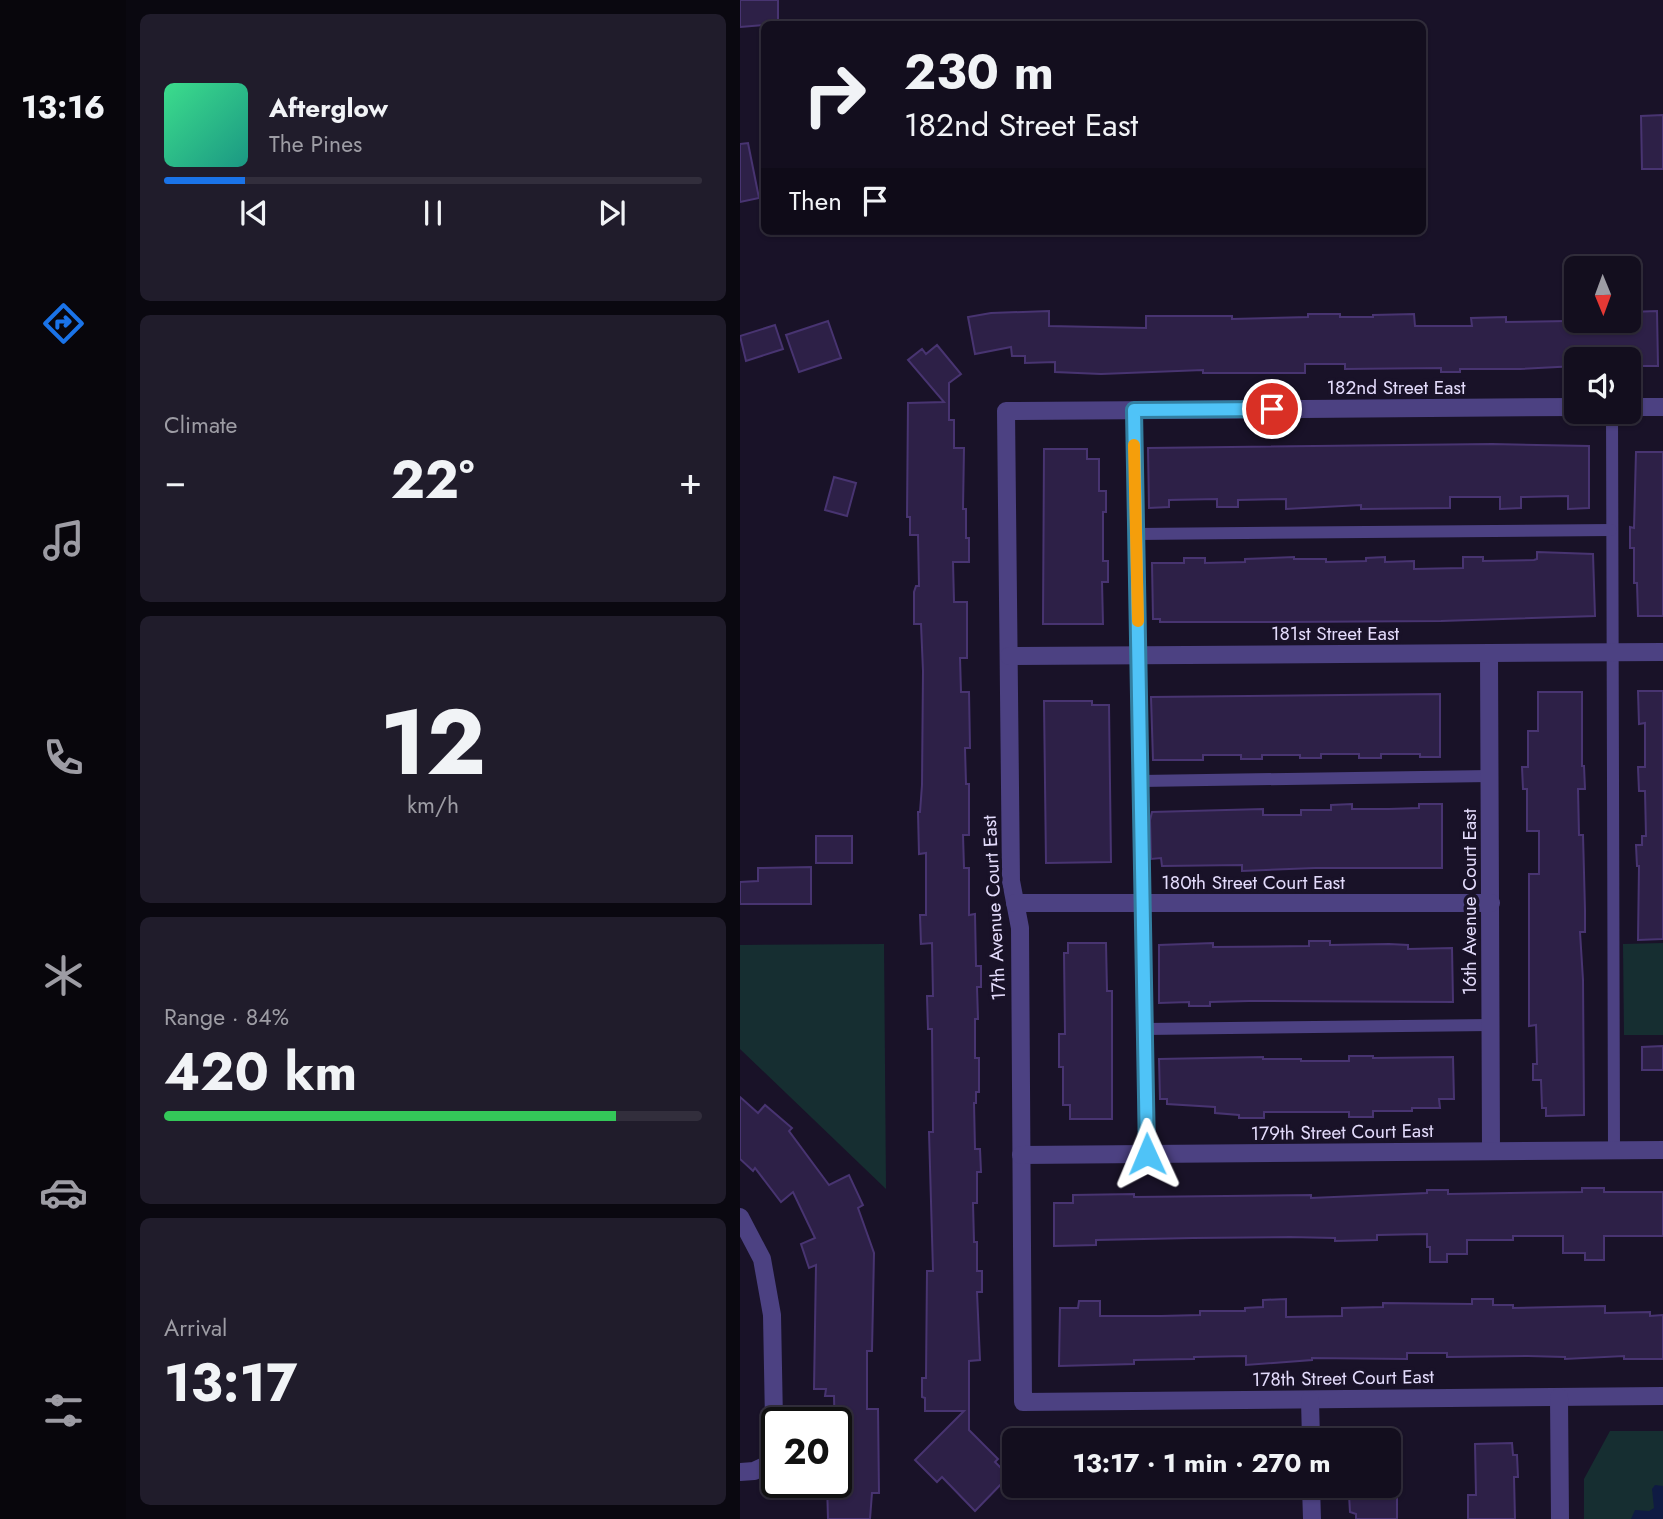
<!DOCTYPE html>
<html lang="en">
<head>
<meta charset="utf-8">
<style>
	body { margin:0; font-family:Jost,sans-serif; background:#201c2b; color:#f1f3f6; height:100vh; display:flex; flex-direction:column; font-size:26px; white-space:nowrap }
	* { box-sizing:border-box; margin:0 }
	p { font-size:23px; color:#9d9ca4 }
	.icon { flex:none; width:38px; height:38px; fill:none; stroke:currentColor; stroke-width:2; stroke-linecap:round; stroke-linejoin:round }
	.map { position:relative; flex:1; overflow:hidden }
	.details { display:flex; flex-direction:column; gap:14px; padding:14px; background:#0a0810; width:614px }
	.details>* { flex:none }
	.guide { position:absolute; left:21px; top:21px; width:665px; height:214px; border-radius:10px; box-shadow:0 2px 5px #0004,0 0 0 2px #322e3c; background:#130e1e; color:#f1f3f6; overflow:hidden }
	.needle { width:46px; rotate:179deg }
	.fabs { position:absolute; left:824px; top:256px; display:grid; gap:14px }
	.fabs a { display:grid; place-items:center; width:77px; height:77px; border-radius:10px; background:#130e1e; box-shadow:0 2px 5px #0004,0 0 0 2px #322e3c; font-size:35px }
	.speed { position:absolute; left:21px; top:1407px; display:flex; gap:14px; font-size:35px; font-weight:700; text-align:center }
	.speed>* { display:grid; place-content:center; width:91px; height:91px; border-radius:50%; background:#130e1e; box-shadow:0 2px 5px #0004,0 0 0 2px #322e3c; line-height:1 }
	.speed .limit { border:4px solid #111; border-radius:10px; background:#fff; color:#111 }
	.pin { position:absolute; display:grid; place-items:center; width:60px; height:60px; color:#fff; margin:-30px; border:4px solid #fff; border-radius:50%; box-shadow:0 2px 7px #0007 }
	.me { position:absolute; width:77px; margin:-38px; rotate:359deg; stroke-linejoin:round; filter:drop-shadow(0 0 5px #0008) }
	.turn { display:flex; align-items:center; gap:24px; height:147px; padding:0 28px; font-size:32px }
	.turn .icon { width:91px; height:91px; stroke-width:2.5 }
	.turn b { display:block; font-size:49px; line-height:60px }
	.then { display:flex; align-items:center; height:66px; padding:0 28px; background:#0003; gap:14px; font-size:26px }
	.big { font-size:52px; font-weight:700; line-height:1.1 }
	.details .card { flex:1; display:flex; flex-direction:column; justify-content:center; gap:10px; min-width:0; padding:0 24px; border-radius:10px; background:#201c2b }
	.details .dial { align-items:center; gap:0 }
	.dial b { font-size:91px; line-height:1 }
	.song { display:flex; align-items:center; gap:21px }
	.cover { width:84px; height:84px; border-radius:10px; background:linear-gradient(135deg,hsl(150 70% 55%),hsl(170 70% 35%)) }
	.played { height:7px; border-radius:4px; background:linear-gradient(90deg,#1a73e8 15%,#322e3c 15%) }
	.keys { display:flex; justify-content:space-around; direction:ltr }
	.heat { display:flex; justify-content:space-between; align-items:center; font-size:38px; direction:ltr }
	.charge { height:10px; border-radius:5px; background:linear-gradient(90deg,#34c759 84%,#322e3c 0) }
	.trip { position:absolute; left:262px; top:1428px; width:399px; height:70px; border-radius:10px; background:#130e1e; box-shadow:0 2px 5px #0004,0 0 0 2px #322e3c; font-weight:700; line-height:70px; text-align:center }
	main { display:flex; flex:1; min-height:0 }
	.tab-bar { display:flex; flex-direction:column; width:126px; justify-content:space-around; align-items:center; background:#08060c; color:#9d9ca4 }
	.tab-bar .icon { width:49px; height:49px }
	.tab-bar .active { color:#1a73e8 }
	.tab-bar b { font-size:32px; color:#f1f3f6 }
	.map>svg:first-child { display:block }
</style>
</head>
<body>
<main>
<nav class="tab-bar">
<b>13:16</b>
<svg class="icon active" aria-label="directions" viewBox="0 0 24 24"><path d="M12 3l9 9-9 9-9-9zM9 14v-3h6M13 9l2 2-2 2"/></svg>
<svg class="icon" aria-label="music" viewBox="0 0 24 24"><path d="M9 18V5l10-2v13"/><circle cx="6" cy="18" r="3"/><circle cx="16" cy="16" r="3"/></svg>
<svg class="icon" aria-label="phone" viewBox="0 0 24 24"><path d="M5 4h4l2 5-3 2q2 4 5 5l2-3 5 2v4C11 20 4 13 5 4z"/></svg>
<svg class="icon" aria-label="climate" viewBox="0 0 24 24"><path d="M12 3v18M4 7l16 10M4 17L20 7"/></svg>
<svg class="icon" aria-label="car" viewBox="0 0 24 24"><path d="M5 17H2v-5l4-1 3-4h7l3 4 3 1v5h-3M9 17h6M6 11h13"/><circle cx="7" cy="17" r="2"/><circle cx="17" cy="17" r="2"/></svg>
<svg class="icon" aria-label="filters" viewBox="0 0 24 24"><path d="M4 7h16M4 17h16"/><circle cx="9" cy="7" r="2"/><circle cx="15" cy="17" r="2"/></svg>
</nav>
<section class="details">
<div class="card">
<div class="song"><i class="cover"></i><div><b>Afterglow</b><p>The Pines</p></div></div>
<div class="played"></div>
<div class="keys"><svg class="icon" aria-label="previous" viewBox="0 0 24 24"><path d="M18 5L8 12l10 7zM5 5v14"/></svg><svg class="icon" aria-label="pause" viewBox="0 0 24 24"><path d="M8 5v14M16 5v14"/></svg><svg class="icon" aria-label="next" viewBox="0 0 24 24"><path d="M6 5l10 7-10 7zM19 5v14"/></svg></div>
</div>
<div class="card"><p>Climate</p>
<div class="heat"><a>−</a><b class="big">22°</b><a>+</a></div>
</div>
<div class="card dial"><b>12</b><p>km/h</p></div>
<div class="card"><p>Range · 84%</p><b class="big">420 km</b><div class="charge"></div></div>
<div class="card"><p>Arrival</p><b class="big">13:17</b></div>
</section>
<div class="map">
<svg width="923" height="1519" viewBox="0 0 923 1519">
	<rect width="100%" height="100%" fill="#191228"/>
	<!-- green -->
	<g fill="#162e31">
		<path d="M 923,943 L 923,1035 L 884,1035 L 883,944 Z"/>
		<path d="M 144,944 L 146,1189 L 0,1049 L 0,945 Z"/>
		<path d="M 870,1431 L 923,1431 L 923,1519 L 844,1519 L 844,1479 Z"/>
	</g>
	<!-- water -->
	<path fill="#0f1b43" d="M 915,1485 L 923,1486 L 923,1519 L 891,1519 L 895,1510 L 909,1511 L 914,1508 L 912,1489 Z"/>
	<!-- building -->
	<g fill="#2d2047" stroke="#483471" stroke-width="2">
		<path d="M 0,0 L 38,0 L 38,24 L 0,27 Z"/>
		<path d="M 923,115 L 923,169 L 902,169 L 901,116 Z"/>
		<path d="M 8,143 L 19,198 L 0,202 L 0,144 Z"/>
		<path d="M 309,311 L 309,326 L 406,328 L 406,316 L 492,316 L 492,319 L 568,317 L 568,314 L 600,314 L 600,317 L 633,317 L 633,315 L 674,314 L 675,326 L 732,326 L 731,318 L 766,317 L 766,322 L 889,320 L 889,312 L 917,311 L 918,366 L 889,366 L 889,359 L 836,359 L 836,366 L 780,369 L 720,369 L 720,372 L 701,372 L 701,368 L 605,369 L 605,364 L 565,364 L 565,373 L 463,373 L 463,370 L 361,374 L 315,372 L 315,362 L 285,363 L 285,356 L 272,356 L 271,347 L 235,354 L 228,317 L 251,313 Z"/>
		<path d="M 88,321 L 101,358 L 59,372 L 46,335 Z"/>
		<path d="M 35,325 L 43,349 L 6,361 L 0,336 Z"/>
		<path d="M 197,345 L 221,374 L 209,383 L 209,420 L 214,420 L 214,448 L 224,448 L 223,509 L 226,509 L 226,538 L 229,538 L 229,562 L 213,562 L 214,602 L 227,602 L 227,658 L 220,658 L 221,692 L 229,692 L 230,748 L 225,748 L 226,784 L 229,784 L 229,835 L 223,835 L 224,868 L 229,868 L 229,915 L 235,914 L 236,966 L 241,966 L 241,987 L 237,987 L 238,1019 L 235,1019 L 235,1058 L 239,1058 L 239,1092 L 236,1092 L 236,1103 L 234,1103 L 235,1149 L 240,1149 L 241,1172 L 237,1172 L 237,1203 L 233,1203 L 234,1242 L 237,1242 L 237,1271 L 242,1271 L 242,1292 L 237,1292 L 240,1360 L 229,1361 L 229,1430 L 258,1459 L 255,1462 L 269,1476 L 235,1511 L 202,1477 L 197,1482 L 175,1460 L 224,1411 L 185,1411 L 185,1398 L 182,1397 L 182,1378 L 186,1378 L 187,1271 L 193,1271 L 189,1132 L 193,1132 L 192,1029 L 188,1029 L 187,996 L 193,996 L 192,943 L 181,944 L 180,915 L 186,915 L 186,853 L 179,854 L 178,812 L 180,812 L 182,785 L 183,671 L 181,624 L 174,624 L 174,592 L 176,586 L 179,586 L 178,535 L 170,535 L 170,517 L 167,517 L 168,403 L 204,402 L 168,360 L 182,349 L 186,354 Z"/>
		<path d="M 752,444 L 849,446 L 849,508 L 828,509 L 828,496 L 781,497 L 781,508 L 760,509 L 760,497 L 710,497 L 710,508 L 621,509 L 621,505 L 546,509 L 546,499 L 498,500 L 498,507 L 477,507 L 477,499 L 429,500 L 429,507 L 409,508 L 408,448 Z"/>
		<path d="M 304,449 L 347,449 L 347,459 L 359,459 L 359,491 L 366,491 L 366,512 L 363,512 L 363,561 L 368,561 L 368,582 L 362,582 L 363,624 L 303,624 Z"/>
		<path d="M 896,452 L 923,452 L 923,616 L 898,616 L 897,583 L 894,583 L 894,548 L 890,548 L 890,527 L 894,528 Z"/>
		<path d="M 94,477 L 116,483 L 107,516 L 85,510 Z"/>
		<path d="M 797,552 L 853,554 L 855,616 L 701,621 L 543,622 L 420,622 L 420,619 L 413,619 L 412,563 L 444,563 L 444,558 L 465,558 L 465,563 L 505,562 L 505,559 L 554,557 L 554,559 L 586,559 L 586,562 L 626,561 L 626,558 L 645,557 L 645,562 L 674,561 L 674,569 L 723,568 L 723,557 L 743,557 L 743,561 L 794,560 L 797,559 Z"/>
		<path d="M 898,691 L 923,691 L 923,939 L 898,940 L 899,866 L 897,866 L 896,845 L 902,845 L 902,836 L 906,836 L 905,791 L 899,791 L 898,767 L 905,767 L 905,723 L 899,724 Z"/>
		<path d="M 798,692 L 842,692 L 842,766 L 844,766 L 845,789 L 838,789 L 839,835 L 843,835 L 845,910 L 845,932 L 840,932 L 843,980 L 844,1115 L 806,1116 L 806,1108 L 802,1108 L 801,1080 L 793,1080 L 793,1064 L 797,1064 L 796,1025 L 789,1026 L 789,874 L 799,874 L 799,831 L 787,831 L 787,789 L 783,789 L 782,767 L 788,767 L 788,731 L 798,731 Z"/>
		<path d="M 700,694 L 700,757 L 680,757 L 680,754 L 641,754 L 641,758 L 619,758 L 619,754 L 581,754 L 581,758 L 560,758 L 560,755 L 522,755 L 522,759 L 501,759 L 501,755 L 463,755 L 463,760 L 413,760 L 411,697 Z"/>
		<path d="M 304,701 L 352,701 L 352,705 L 369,705 L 371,862 L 306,863 Z"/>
		<path d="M 612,804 L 612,809 L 649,809 L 679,808 L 679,804 L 702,804 L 702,868 L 575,868 L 502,871 L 502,865 L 422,866 L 421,858 L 411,859 L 410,820 L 412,812 L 523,809 L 523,815 L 561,815 L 561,810 L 591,810 L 591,805 Z"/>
		<rect x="76" y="836" width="36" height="27"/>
		<path d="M 71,867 L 71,904 L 0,904 L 0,882 L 18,881 L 18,868 Z"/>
		<path d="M 569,941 L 590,941 L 590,945 L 649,944 L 668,945 L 668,949 L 712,948 L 713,1002 L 509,1001 L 470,1002 L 470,1006 L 449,1006 L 449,1002 L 419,1003 L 419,945 L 473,943 L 473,947 L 569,946 Z"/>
		<path d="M 328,943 L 366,943 L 367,991 L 372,991 L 372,1119 L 330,1119 L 330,1105 L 323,1105 L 323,1067 L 319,1067 L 319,1034 L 325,1034 L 324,953 L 328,953 Z"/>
		<path d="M 923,1046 L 923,1070 L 902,1070 L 902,1047 Z"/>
		<path d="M 609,1056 L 633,1056 L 633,1058 L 713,1057 L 714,1099 L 699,1099 L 700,1108 L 672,1108 L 672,1111 L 633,1111 L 633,1117 L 609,1117 L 609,1112 L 524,1112 L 524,1118 L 499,1118 L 499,1115 L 475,1113 L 475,1107 L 427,1104 L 427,1099 L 420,1099 L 419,1059 L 523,1057 L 523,1059 L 561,1059 L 561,1061 L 609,1061 Z"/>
		<path d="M 0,1097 L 18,1113 L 25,1105 L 52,1128 L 49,1131 L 89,1185 L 109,1175 L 123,1205 L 118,1208 L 134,1253 L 132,1351 L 127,1351 L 127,1409 L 138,1409 L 139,1493 L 132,1493 L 130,1519 L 88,1519 L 87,1483 L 96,1483 L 94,1396 L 85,1396 L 86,1389 L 74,1389 L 76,1265 L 69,1268 L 61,1244 L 75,1238 L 53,1192 L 41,1202 L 15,1168 L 13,1171 L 0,1159 Z"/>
		<path d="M 842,1188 L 864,1188 L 864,1192 L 923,1192 L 923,1236 L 864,1236 L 864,1260 L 845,1260 L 845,1253 L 823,1253 L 823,1236 L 773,1236 L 773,1240 L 727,1240 L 727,1254 L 707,1254 L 707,1262 L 690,1262 L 690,1247 L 687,1247 L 687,1234 L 637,1235 L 637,1240 L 595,1241 L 595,1238 L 550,1237 L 453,1238 L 356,1240 L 356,1245 L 314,1246 L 314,1203 L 333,1203 L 333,1195 L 394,1194 L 394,1197 L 571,1195 L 571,1198 L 687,1193 L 687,1190 L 708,1190 L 708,1194 L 842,1192 Z"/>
		<path d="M 546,1299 L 546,1317 L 602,1316 L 602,1308 L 643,1307 L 643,1303 L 732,1304 L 732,1299 L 753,1299 L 753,1305 L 773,1305 L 773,1308 L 865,1306 L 865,1313 L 910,1312 L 910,1316 L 923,1315 L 923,1359 L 884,1359 L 884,1356 L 825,1359 L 825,1357 L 788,1356 L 707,1357 L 707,1353 L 667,1353 L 667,1359 L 572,1358 L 572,1360 L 506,1365 L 506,1356 L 454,1357 L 454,1359 L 394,1360 L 394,1364 L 319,1366 L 320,1308 L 338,1308 L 339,1301 L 360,1301 L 360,1316 L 421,1316 L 460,1315 L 460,1311 L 505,1311 L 505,1308 L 523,1307 L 523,1300 Z"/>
		<path d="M 772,1443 L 773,1455 L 777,1455 L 778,1477 L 774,1477 L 775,1519 L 728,1519 L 728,1495 L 736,1495 L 735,1444 Z"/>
		<path d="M 609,1495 L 657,1495 L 657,1519 L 616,1519 L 616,1514 L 610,1512 Z"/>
	</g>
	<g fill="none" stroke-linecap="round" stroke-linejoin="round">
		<!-- lane -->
		<g stroke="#4c4182" stroke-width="12">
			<path d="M 394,410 L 407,1154"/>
			<path d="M 872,411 L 874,1150"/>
			<path d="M 396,534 L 871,530"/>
			<path d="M 400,781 L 750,776"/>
			<path d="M 405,1029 L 751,1025"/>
		</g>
		<!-- street -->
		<g stroke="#4c4182" stroke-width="18">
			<path d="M 836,407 L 266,411 L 271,881 L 280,928 L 283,1402 L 923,1396"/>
			<path d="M 889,407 L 923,407"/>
			<path d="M 749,653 L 751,1151"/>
			<path d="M 269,656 L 923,652"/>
			<path d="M 275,903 L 751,903"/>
			<path d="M 281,1155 L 923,1150"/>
			<path d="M 0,1217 L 22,1259 L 32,1315 L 34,1421 L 33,1445 L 27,1465 L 14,1471 L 0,1472"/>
			<path d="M 819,1397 L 820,1519"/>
			<path d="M 570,1400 L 571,1440"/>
			<path d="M 571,1486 L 572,1519"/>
		</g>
	</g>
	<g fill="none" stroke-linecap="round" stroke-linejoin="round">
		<defs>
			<path id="route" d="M 407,1154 L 394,410 L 532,409"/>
		</defs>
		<!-- route casing -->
		<use href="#route" stroke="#337fa1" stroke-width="18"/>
		<!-- route -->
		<use href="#route" stroke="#4fc3f7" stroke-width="12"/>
		<!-- slow -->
		<path stroke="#f59e0b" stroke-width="12" d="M 394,445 L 398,621"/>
	</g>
	<g text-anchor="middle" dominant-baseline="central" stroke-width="7" stroke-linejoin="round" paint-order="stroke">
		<!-- street labels -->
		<g font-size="19" fill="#e4dcfc" stroke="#191228">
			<text x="656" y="387">182nd Street East</text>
			<text x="595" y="633">181st Street East</text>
			<text x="513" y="882">180th Street Court East</text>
			<text transform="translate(729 902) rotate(-90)">16th Avenue Court East</text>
			<text transform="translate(254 908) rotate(-93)">17th Avenue Court East</text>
			<text transform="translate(602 1132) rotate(-1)">179th Street Court East</text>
			<text transform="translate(603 1378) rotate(-1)">178th Street Court East</text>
		</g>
	</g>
</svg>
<div class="fabs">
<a><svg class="needle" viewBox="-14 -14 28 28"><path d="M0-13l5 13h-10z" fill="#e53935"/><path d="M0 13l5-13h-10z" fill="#9d9ca4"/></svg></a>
<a><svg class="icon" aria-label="sound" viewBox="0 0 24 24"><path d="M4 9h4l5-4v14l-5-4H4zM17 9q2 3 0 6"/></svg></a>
</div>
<div class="speed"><div class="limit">20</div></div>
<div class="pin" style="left:532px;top:409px;background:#d93025"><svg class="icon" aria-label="arrive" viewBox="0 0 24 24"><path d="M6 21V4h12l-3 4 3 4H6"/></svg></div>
<svg class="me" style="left:407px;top:1154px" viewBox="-20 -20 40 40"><path d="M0-17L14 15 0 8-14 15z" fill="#4fc3f7" stroke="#fff" stroke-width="4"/></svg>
<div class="trip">13:17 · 1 min · 270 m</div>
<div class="guide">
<div class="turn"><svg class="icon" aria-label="right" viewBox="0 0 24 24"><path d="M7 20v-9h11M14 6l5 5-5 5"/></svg><div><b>230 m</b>182nd Street East</div></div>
<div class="then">Then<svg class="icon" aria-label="arrive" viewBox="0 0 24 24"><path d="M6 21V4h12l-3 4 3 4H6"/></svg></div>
</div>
</div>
</main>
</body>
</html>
